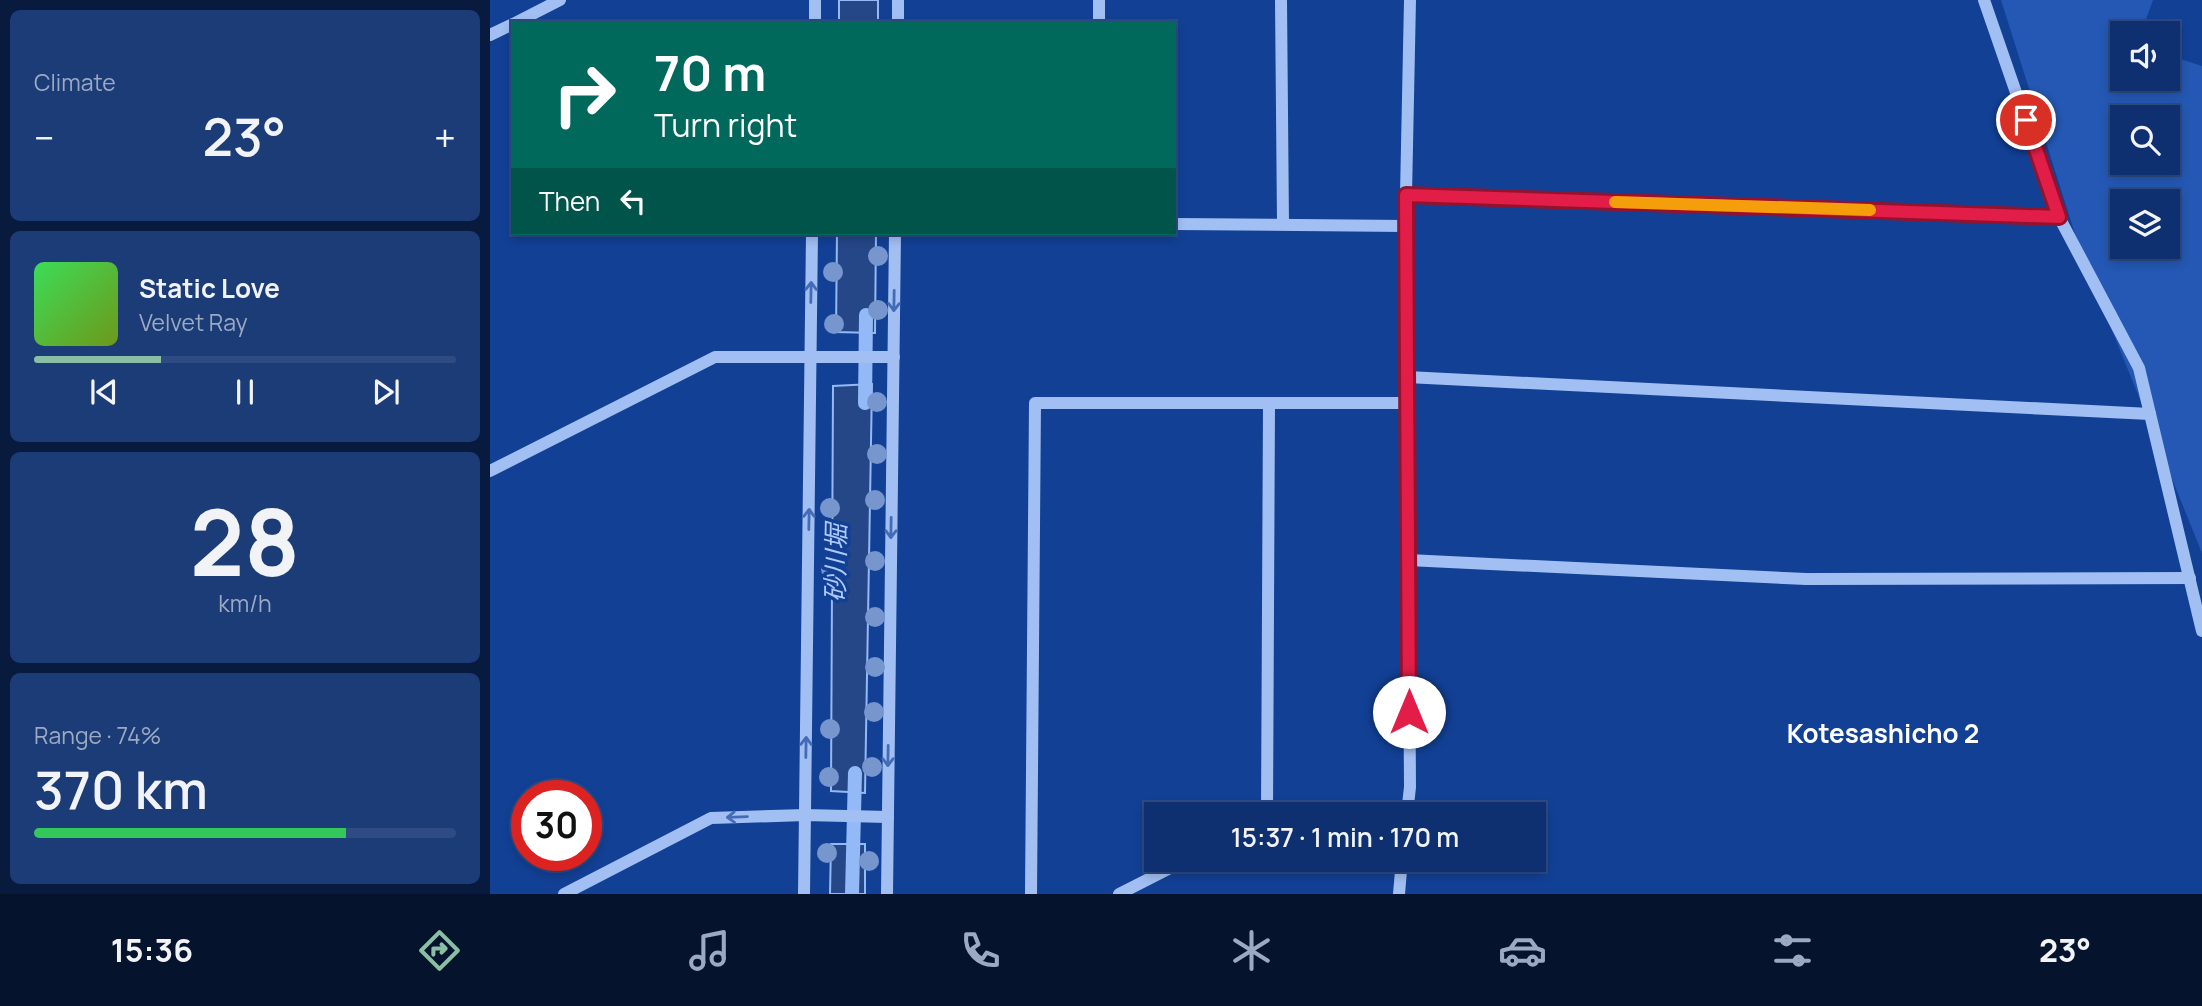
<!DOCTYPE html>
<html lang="en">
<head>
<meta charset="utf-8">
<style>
	body { margin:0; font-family:Manrope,"Noto Sans JP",sans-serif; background:#1c3c78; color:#f1f3f6; height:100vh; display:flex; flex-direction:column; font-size:26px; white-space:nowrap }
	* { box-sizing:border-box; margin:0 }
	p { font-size:23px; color:#9ba9c3 }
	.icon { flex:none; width:38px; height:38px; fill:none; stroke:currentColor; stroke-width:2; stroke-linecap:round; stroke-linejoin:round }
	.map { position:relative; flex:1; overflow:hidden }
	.details { display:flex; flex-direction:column; gap:10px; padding:10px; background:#081a3e; width:490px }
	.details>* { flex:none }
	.hud { position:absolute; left:21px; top:21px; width:665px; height:214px; border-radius:0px; box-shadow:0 4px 10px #0003,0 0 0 2px #2e4b83; background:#00695c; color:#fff; overflow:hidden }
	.buttons { position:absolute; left:1620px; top:21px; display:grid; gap:14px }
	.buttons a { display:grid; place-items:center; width:70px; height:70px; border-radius:0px; background:#0e3070; box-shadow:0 4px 10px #0003,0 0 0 2px #2e4b83; font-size:35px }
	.speed { position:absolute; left:21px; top:780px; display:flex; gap:14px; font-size:35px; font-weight:700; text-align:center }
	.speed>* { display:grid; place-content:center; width:91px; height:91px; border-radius:50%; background:#0e3070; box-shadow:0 4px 10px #0003,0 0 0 2px #2e4b83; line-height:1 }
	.speed .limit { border:10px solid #d22; background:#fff; color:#111 }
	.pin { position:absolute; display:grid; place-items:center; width:60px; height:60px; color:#fff; margin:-30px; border:4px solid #fff; border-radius:50%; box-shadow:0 2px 7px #0007 }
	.me { position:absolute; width:77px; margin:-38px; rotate:0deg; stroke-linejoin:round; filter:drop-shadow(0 0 5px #0008) }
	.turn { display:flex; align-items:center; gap:24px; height:147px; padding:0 28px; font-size:32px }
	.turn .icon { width:91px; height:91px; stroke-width:2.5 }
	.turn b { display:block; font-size:49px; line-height:60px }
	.then { display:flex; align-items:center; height:66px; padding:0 28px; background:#0003; gap:14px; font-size:26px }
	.big { font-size:52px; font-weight:600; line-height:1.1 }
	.details .tile { flex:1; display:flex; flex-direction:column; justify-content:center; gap:10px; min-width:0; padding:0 24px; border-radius:10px; background:#1c3c78 }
	.details .dial { align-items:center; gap:0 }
	.dial b { font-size:91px; line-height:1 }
	.song { display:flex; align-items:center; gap:21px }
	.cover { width:84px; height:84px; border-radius:10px; background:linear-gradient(135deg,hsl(130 70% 55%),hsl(80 70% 35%)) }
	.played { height:7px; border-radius:4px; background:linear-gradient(90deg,#8abfa5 30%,#2e4b83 30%) }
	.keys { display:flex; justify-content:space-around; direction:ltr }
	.heat { display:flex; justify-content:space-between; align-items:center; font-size:38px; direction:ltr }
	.charge { height:10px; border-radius:5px; background:linear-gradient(90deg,#34c759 74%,#2e4b83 0) }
	.trip { position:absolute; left:654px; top:802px; width:402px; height:70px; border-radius:0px; background:#0e3070; box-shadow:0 4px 10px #0003,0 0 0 2px #2e4b83; font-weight:600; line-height:70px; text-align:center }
	.tabs { display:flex; height:112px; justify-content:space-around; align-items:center; background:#06132d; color:#9ba9c3 }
	.tabs .icon { width:49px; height:49px }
	.tabs .active { color:#8abfa5 }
	.tabs b { font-size:32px; color:#f1f3f6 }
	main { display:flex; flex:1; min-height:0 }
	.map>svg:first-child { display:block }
</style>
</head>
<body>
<main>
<section class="details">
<div class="tile"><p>Climate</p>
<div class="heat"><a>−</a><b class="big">23°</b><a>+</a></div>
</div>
<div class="tile">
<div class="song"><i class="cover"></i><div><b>Static Love</b><p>Velvet Ray</p></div></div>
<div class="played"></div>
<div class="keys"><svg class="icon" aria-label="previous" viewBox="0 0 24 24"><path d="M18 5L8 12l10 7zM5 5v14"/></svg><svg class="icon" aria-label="pause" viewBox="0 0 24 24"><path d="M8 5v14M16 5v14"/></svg><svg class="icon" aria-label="next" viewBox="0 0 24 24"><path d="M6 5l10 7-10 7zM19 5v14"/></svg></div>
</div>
<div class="tile dial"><b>28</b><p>km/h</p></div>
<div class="tile"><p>Range · 74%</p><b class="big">370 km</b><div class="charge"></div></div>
</section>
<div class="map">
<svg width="1712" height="894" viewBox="0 0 1712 894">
	<rect width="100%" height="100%" fill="#124095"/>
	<!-- green -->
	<path fill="#2458b4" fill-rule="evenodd" d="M 1511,0 L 1663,0 L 1651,33 L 1633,33 L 1633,79 L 1678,79 L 1678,55 L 1712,66 L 1712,553 L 1592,256 ZM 1633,117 L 1678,117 L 1678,163 L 1633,163 ZM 1633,201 L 1678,201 L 1678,247 L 1633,247 Z"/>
	<!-- water -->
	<g fill="#254787" stroke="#93b9f6" stroke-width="2">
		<rect x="349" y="0" width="39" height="23"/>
		<path d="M 347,233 L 386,233 L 385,333 L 346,332 Z"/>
		<path d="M 382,384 L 375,793 L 341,791 L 343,386 Z"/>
		<path d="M 341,844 L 375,844 L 375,894 L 340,894 Z"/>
	</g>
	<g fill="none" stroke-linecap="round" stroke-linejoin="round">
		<!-- stream -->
		<g stroke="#93b9f6" stroke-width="14">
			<path d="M 375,403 L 376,315"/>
			<path d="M 362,894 L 365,773"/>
		</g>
		<!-- minor -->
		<g stroke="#a2bff3" stroke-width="12">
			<path d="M 609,0 L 609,23"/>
			<path d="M 791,0 L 793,224"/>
			<path d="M 1494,0 L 1569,217 L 1649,368 L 1712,631"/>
			<path d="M 25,23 L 70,0"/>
			<path d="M 325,23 L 325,0"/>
			<path d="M 408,23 L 408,0"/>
			<path d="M 0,35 L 23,24"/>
			<path d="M 916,195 L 1569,217"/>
			<path d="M 684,224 L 916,226"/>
			<path d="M 917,377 L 1660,414"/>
			<path d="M 0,471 L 225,357 L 404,357"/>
			<path d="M 918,560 L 1316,579 L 1700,578"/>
			<path d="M 774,814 L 777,812 L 779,403"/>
			<path d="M 917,814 L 920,787 L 916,195 L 920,0"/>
			<path d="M 74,894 L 221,818 L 315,815 L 398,817"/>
			<path d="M 314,894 L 322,233"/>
			<path d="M 397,894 L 405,233"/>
			<path d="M 541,894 L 545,403 L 917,403"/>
			<path d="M 629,894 L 698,859"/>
			<path d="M 909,894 L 912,859"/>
		</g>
	</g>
	<!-- trees -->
	<g fill="#7796ce">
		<circle cx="388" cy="256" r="10"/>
		<circle cx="343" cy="272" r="10"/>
		<circle cx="388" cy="310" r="10"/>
		<circle cx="344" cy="324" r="10"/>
		<circle cx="387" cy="402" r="10"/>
		<circle cx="387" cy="454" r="10"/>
		<circle cx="385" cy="500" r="10"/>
		<circle cx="340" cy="508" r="10"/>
		<circle cx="385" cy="561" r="10"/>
		<circle cx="341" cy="569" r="10"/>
		<circle cx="385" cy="617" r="10"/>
		<circle cx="385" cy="667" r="10"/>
		<circle cx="384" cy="712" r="10"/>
		<circle cx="340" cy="729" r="10"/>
		<circle cx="382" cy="767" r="10"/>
		<circle cx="339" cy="777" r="10"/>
		<circle cx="337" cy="853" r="10"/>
		<circle cx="379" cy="861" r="10"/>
	</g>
	<!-- one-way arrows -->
	<defs><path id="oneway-shaft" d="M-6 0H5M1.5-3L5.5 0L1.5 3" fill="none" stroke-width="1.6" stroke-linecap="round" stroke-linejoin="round" transform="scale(1.75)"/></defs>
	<g stroke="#446cb6">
		<use href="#oneway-shaft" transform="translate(321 292) rotate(-89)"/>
		<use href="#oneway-shaft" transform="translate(404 301) rotate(91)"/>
		<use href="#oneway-shaft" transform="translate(319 519) rotate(-89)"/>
		<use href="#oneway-shaft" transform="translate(401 528) rotate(91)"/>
		<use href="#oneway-shaft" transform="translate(316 747) rotate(-89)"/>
		<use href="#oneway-shaft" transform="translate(398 756) rotate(91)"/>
		<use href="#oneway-shaft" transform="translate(247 817) rotate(178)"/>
	</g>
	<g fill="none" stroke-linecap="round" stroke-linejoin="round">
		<defs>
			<path id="route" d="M 919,712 L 916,195 L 1569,217 L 1536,120"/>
		</defs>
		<!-- route casing -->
		<use href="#route" stroke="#92132f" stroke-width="18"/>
		<!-- route -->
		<use href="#route" stroke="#e11d48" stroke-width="12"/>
		<!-- slow -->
		<path stroke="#f59e0b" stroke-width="12" d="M 1125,202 L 1380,210"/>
	</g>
	<g text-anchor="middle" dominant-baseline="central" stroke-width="7" stroke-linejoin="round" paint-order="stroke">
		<!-- water labels -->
		<g font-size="26" font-style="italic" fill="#aecaf9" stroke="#124095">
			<text transform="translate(345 563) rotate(-89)">砂川堀</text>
		</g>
		<!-- neighbourhood labels -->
		<g font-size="26" font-weight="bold" fill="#fff" stroke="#124095">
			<text x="1393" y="733">Kotesashicho 2</text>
		</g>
	</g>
</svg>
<div class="buttons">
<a><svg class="icon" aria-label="sound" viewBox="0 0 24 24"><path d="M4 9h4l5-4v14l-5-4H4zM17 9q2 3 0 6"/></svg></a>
<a><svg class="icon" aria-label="search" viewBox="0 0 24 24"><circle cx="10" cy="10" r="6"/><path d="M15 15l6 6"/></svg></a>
<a><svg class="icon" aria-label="layers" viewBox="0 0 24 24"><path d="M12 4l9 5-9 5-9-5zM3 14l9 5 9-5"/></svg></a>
</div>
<div class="speed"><div class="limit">30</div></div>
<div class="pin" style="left:1536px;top:120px;background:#d93025"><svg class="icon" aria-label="arrive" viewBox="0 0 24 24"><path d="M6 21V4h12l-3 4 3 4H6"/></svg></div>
<svg class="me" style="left:919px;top:712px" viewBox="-20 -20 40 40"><circle r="19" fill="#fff"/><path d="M0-13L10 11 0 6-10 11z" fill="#e11d48"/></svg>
<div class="trip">15:37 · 1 min · 170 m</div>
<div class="hud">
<div class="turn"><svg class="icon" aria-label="right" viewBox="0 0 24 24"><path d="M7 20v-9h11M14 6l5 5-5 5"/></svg><div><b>70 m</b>Turn right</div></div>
<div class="then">Then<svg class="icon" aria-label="left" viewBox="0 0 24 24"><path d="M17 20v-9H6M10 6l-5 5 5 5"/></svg></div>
</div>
</div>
</main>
<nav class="tabs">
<b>15:36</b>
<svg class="icon active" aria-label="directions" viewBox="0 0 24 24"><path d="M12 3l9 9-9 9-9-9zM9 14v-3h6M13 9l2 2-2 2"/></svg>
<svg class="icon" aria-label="music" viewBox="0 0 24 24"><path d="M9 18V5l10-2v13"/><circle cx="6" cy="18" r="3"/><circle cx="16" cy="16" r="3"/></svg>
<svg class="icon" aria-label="phone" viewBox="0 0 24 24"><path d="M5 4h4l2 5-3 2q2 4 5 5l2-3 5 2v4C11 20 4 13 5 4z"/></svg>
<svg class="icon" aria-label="climate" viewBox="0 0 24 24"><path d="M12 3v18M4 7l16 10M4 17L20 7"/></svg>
<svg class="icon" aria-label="car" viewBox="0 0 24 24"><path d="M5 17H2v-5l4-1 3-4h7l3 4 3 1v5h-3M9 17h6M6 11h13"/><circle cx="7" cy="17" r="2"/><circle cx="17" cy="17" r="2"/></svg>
<svg class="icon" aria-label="filters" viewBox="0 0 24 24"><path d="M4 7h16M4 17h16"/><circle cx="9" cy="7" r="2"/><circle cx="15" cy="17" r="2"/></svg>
<b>23°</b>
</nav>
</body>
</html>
